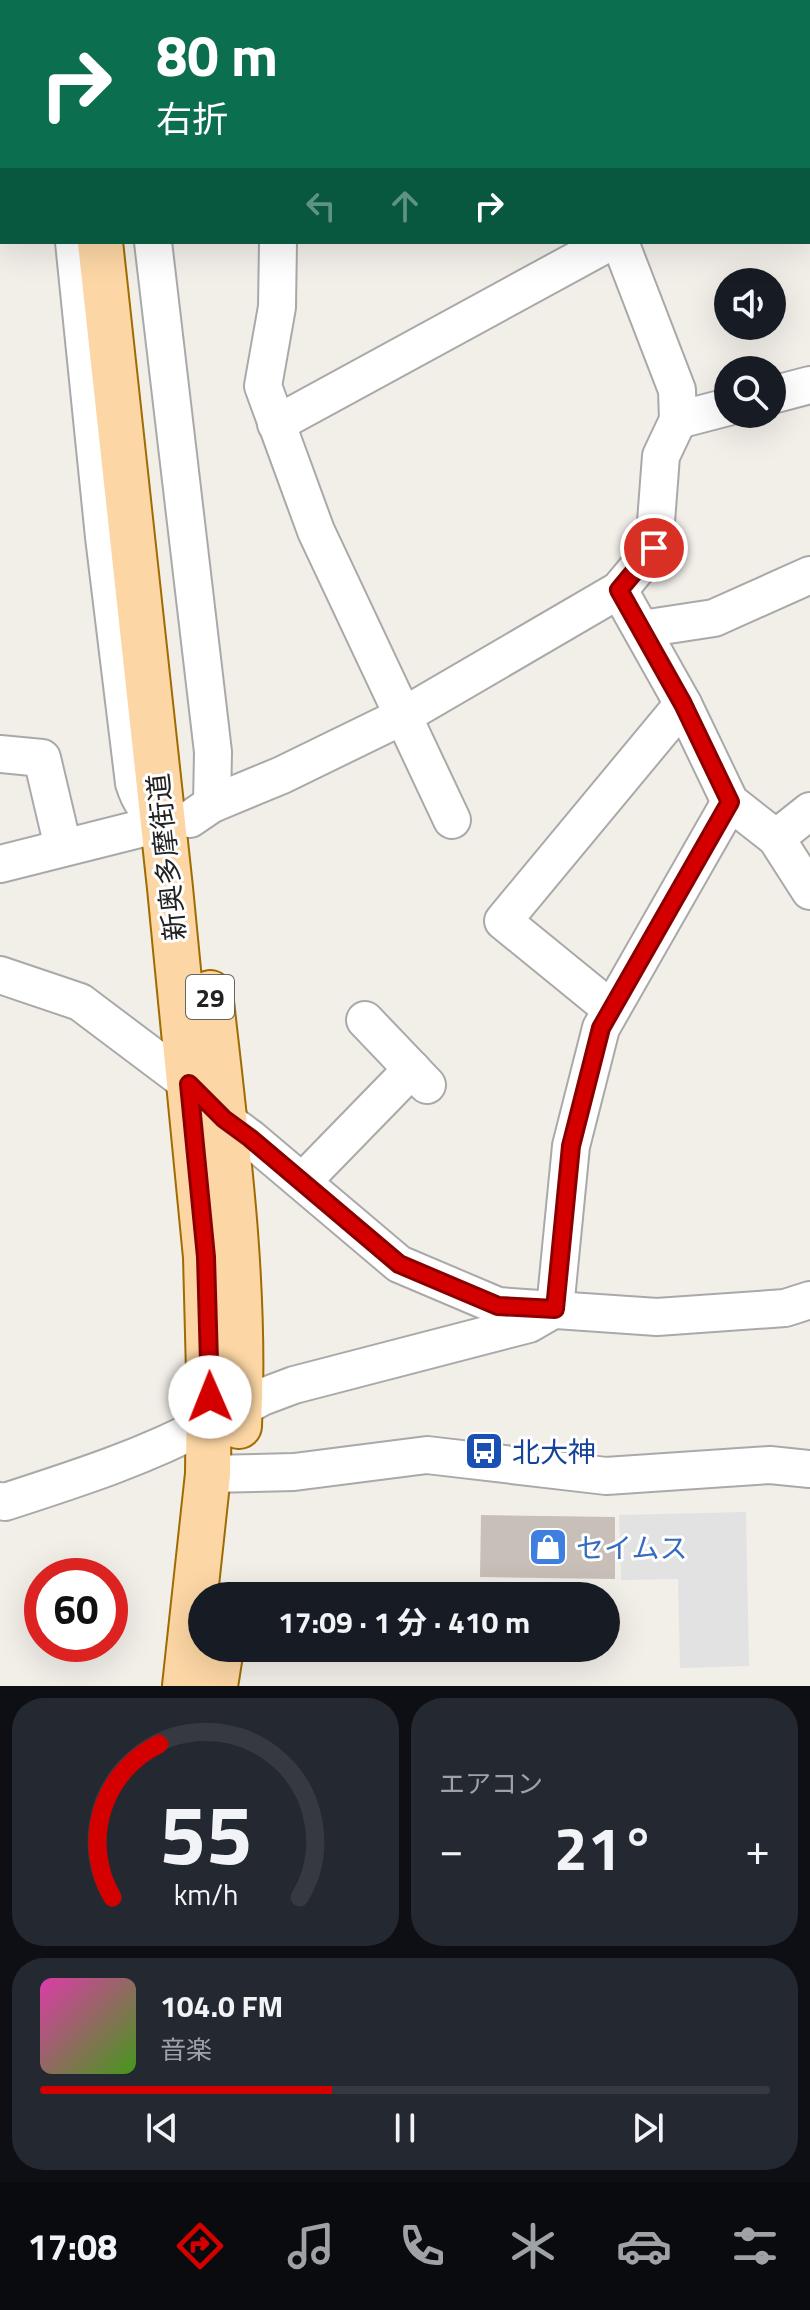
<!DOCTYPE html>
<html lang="ja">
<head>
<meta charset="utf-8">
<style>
	body { margin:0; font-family:"Titillium Web","Noto Sans JP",sans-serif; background:#242831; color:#f1f3f6; height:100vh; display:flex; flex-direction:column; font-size:30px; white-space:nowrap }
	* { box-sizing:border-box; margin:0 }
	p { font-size:26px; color:#9ea1a6 }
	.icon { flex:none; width:44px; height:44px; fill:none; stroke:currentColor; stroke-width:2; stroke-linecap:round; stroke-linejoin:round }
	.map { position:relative; height:1686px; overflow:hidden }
	.details { display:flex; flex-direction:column; gap:12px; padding:12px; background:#0d0f14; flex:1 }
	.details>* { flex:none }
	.hud { position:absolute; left:0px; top:0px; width:810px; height:244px; box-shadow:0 8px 32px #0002; background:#0b6e4f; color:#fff; overflow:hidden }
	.tools { position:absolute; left:714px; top:268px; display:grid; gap:16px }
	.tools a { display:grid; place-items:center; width:72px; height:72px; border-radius:50%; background:#171b24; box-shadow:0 8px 32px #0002; font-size:40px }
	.speed { position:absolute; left:24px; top:1558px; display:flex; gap:16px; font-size:40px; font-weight:700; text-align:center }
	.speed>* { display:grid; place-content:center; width:104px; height:104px; border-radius:50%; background:#171b24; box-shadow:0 8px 32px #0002; line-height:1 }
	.speed .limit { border:12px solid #d22; background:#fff; color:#111 }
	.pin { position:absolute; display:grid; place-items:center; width:68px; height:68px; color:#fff; margin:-34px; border:4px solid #fff; border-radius:50%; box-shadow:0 2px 8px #0007 }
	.me { position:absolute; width:88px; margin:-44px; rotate:359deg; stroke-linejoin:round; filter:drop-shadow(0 0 6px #0008) }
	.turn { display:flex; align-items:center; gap:28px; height:168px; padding:0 24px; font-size:36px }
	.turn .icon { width:104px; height:104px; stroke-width:2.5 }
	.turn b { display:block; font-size:56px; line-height:68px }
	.lanes { display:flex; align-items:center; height:76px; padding:0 24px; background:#0003; justify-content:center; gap:40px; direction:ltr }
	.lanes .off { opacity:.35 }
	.big { font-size:60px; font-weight:700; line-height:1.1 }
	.details .widget { flex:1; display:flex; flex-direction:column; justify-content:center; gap:12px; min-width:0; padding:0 28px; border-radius:32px; background:#242831 }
	.details .dial { align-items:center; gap:0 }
	.dial svg { height:208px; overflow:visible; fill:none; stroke:#363941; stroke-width:7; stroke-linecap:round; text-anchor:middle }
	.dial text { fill:#f1f3f6; stroke:none }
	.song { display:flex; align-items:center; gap:24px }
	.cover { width:96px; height:96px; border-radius:12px; background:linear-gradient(135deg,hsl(320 70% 55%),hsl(100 70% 35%)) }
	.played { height:8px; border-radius:4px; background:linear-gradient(90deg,#d40000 40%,#363941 40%) }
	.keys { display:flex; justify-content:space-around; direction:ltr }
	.heat { display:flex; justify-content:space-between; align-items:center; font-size:44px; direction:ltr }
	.details .tiles { flex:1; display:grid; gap:12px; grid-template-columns:1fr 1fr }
	.widget:last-child { grid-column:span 2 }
	.trip { position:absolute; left:188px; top:1582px; width:432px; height:80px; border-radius:40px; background:#171b24; box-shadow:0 8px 32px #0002; font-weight:700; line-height:80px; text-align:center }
	.dock { display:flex; height:128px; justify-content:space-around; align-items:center; background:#090b0e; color:#9ea1a6 }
	.dock .icon { width:56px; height:56px }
	.dock .selected { color:#d40000 }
	.dock b { font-size:36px; color:#f1f3f6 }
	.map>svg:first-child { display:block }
</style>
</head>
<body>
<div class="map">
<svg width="810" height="1686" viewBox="0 0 810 1686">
	<rect width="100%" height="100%" fill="#f2efe9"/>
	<!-- parking -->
	<path fill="#e2e2e2" d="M 746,1512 L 749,1666 L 680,1668 L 678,1579 L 621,1580 L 619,1515 Z"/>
	<!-- building -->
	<path fill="#c7bfb8" d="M 481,1515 L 615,1517 L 615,1579 L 480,1577 Z"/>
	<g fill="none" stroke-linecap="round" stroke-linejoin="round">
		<defs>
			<g id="minor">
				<path d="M 46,0 L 46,2"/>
				<path d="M 128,0 L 128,2"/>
				<path d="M 543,0 L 543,2"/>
				<path d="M 261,2 L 267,0"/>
				<path d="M 0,76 L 2,76"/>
				<path d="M 74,242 L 104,537 L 134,783 C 140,802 147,811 163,823"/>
				<path d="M 153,242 L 213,752 L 212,804"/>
				<path d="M 278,242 L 277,307 L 263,386 L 316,531 L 452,820"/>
				<path d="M 772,395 L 810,385"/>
				<path d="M 678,420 L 728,407"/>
				<path d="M 276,424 L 610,242"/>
				<path d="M 619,590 L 683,704 L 730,802 L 776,838 L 810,891"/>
				<path d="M 642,629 L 714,618 L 810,575"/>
				<path d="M 0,754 L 42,758 L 63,847"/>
				<path d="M 190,819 L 212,804 L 282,775 L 403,716 L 619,590 L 654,548 L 661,456 L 678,420 L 677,390 L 620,242"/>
				<path d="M 776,838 L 810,811"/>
				<path d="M 0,864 L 163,823"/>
				<path d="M 0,975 L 80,1002 L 189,1084 L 224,1119 L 250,1138 L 399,1264 L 498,1306 L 657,1317 L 785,1308 L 810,1300"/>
				<path d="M 611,1009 L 503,921 L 683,704"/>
				<path d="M 365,1020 L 427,1085"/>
				<path d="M 303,1181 L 412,1069"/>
				<path d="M 240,1409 L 262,1397 L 294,1385 L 529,1324 L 555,1309 L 571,1146 L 601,1028 L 730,802"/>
				<path d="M 208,1474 L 294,1472 L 427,1455 L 606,1476 L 770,1465 L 810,1469"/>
				<path d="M 0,1501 L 5,1502 C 76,1479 145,1457 210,1422"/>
			</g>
			<g id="major">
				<path d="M 101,0 L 101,2"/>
				<path d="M 100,242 L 170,888 L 206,1257 L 209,1372 L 208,1474 L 185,1686"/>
				<path d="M 210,993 C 226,1137 246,1281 239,1426"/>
				<path d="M 215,1686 L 221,1648"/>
			</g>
		</defs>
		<!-- minor casing -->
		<use href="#minor" stroke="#a9a9a9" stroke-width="40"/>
		<!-- major casing -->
		<use href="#major" stroke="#a06b00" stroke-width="48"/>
		<!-- minor -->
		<use href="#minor" stroke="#fff" stroke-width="36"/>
		<!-- major -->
		<use href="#major" stroke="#fcd6a4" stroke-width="44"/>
	</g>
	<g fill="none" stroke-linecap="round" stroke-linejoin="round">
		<defs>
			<path id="route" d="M 210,1397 L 206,1257 L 189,1084 L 224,1119 L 250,1138 L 399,1264 L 498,1306 L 555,1309 L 571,1146 L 601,1028 L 730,802 L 683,704 L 619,590 L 654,548"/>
		</defs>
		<!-- route casing -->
		<use href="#route" stroke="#8a0000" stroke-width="20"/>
		<!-- route -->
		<use href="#route" stroke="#d40000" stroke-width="14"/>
	</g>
	<!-- icons -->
	<defs>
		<symbol id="bus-square" viewBox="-11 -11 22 22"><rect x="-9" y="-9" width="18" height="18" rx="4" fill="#1a4fb4" stroke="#fff"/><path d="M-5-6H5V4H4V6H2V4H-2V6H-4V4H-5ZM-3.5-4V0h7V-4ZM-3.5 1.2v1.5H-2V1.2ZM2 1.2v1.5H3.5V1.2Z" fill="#fff"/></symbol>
		<symbol id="shop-square" viewBox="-11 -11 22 22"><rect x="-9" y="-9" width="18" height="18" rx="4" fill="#3f7fe0" stroke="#fff"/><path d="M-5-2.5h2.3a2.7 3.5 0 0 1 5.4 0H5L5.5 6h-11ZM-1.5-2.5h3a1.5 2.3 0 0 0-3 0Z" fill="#fff"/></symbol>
	</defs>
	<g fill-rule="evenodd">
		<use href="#bus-square" x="462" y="1429" width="44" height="44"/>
		<use href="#shop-square" x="526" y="1525" width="44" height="44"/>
	</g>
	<g text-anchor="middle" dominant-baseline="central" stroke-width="6" stroke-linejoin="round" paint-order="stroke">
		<!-- shield labels -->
		<rect fill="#fff" stroke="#646464" stroke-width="2" x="186" y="975" width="48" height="44" rx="6"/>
		<g font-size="26" font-weight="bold" fill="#222">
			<text x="210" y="997">29</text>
		</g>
		<!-- street labels -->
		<g font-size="28" fill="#222" stroke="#fff">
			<text transform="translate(166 857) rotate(-96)">新奥多摩街道</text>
		</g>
		<!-- transit labels -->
		<g font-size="28" fill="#164399" stroke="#fff" text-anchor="start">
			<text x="512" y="1451">北大神</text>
		</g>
		<!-- shop labels -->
		<g font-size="28" fill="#366cbe" stroke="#fff" text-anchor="start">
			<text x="576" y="1547">セイムス</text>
		</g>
	</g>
</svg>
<div class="tools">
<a><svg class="icon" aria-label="sound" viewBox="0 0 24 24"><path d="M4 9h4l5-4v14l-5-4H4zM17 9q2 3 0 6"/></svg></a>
<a><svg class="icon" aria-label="search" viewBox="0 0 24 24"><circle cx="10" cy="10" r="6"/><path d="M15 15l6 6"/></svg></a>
</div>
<div class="speed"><div class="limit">60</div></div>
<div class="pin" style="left:654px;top:548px;background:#d93025"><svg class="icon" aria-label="arrive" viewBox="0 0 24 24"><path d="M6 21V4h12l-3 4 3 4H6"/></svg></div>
<svg class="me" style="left:210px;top:1397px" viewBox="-20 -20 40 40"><circle r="19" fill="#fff"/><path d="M0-13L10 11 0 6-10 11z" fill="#d40000"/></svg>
<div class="trip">17:09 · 1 分 · 410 m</div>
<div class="hud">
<div class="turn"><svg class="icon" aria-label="right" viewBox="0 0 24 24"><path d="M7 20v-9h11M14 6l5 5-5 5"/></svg><div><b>80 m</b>右折</div></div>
<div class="lanes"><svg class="icon off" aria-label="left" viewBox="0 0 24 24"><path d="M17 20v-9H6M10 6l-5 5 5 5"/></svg><svg class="icon off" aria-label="ahead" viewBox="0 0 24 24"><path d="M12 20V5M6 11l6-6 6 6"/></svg><svg class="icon" aria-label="right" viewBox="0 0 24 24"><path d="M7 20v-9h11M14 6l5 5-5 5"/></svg></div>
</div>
</div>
<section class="details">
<div class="tiles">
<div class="widget dial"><svg viewBox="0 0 100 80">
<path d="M14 69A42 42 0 1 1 86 69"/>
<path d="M14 69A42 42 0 0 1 32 10" stroke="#d40000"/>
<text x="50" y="56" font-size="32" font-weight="700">55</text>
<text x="50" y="72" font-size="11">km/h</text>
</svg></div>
<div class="widget"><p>エアコン</p>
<div class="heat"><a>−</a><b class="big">21°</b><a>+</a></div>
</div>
<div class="widget">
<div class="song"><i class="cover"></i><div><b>104.0 FM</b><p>音楽</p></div></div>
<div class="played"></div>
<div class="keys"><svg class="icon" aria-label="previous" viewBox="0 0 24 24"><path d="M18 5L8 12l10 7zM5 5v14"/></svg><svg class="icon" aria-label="pause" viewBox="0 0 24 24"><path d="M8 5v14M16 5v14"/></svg><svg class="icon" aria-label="next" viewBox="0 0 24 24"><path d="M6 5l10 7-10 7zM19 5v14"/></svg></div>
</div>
</div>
</section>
<nav class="dock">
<b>17:08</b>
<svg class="icon selected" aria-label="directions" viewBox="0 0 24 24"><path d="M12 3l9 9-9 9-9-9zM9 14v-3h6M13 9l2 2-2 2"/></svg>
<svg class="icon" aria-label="music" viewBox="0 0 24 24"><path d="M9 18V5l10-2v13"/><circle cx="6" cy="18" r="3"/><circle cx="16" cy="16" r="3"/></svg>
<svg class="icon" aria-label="phone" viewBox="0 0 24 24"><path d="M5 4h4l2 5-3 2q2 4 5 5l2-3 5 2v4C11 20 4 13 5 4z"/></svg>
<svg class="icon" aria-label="climate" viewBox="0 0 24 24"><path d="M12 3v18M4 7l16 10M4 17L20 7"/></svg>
<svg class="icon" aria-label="car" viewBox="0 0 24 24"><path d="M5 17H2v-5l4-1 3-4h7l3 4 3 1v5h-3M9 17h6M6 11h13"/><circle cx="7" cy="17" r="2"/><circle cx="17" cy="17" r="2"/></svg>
<svg class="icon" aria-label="filters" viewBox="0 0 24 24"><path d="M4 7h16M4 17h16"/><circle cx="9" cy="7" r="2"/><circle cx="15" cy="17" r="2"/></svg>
</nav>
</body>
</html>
